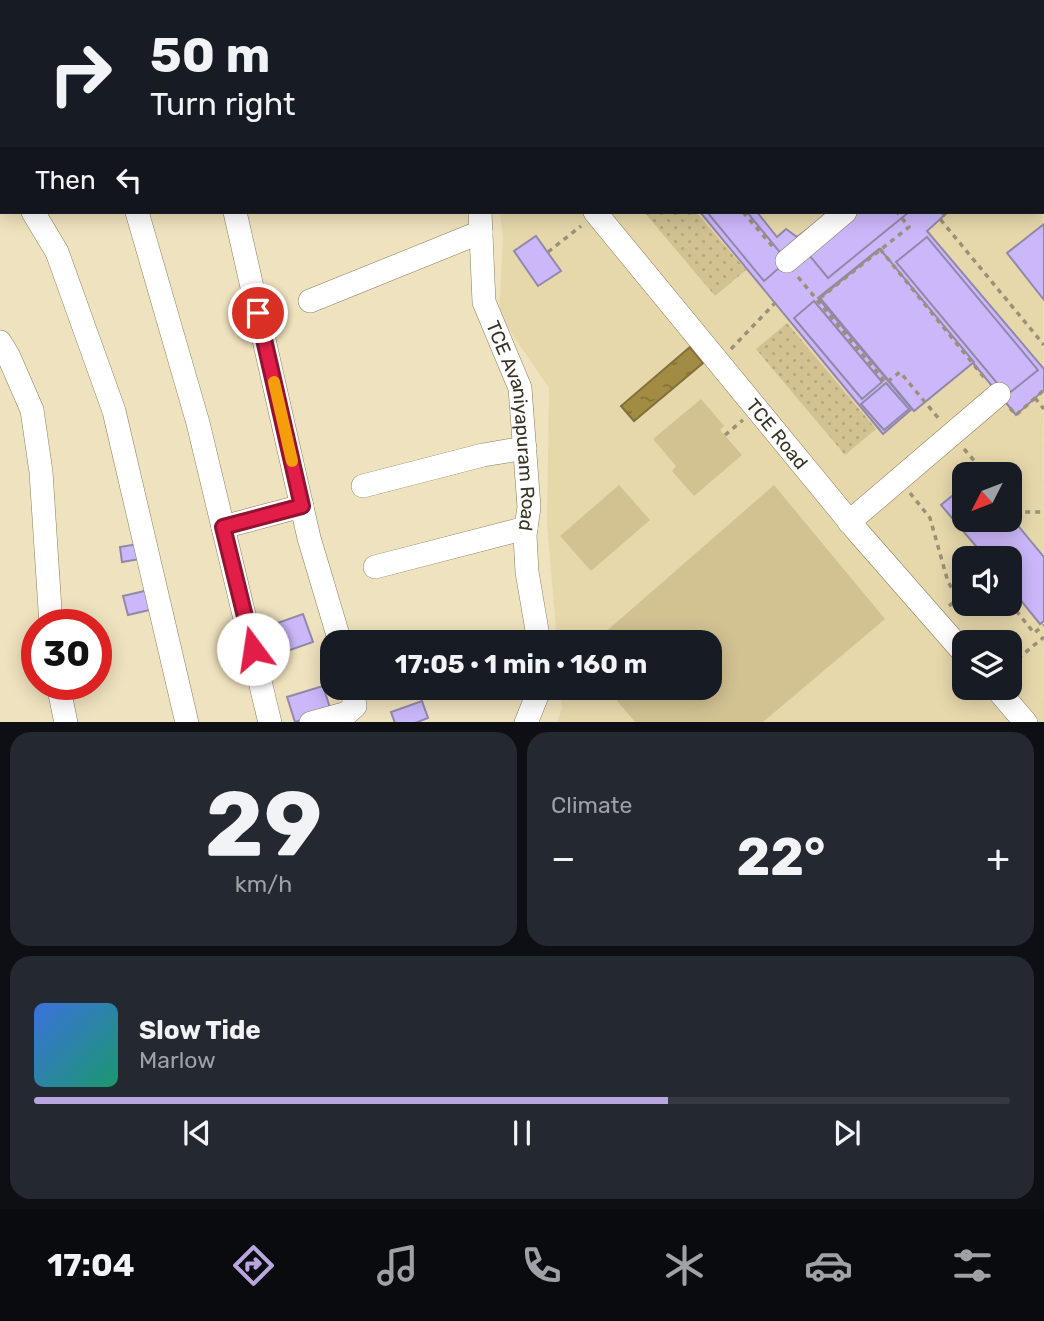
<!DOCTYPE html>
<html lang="en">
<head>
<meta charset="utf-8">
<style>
	body { margin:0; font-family:Rubik,sans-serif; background:#242831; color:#f1f3f6; height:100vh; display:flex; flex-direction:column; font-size:26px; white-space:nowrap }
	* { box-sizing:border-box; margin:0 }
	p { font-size:23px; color:#9ea1a6 }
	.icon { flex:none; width:38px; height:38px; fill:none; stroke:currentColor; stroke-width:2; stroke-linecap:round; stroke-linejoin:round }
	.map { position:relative; height:722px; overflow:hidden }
	.panel { display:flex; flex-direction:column; gap:10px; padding:10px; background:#0d0f14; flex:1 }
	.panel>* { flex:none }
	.top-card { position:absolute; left:0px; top:0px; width:1045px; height:214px; box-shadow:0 4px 18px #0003; background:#171b24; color:#f1f3f6; overflow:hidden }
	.needle { width:46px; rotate:228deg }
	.buttons { position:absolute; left:952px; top:462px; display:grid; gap:14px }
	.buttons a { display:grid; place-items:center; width:70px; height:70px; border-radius:14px; background:#171b24; box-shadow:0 4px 18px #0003; font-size:35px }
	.speed { position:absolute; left:21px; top:609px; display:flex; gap:14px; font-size:35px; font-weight:700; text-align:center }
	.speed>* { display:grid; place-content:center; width:91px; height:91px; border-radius:50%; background:#171b24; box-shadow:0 4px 18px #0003; line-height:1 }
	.speed .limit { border:10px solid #d22; background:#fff; color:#111 }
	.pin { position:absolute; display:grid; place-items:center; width:60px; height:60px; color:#fff; margin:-30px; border:4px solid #fff; border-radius:50%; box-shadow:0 2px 7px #0007 }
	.me { position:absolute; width:77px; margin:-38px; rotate:346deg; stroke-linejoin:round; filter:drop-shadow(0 0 5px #0008) }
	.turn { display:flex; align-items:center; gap:24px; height:147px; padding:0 35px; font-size:32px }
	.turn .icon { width:91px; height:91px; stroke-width:2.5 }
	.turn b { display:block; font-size:49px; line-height:60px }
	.then { display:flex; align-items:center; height:66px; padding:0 35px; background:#0003; gap:14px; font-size:26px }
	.big { font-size:52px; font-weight:700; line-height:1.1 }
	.panel .tile { flex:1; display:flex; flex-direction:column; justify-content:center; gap:10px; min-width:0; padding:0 24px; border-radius:21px; background:#242831 }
	.panel .dial { align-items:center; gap:0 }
	.dial b { font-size:91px; line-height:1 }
	.song { display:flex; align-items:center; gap:21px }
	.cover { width:84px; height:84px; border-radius:10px; background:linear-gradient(135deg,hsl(220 70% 55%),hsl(160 70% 35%)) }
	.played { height:7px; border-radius:4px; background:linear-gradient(90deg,#baa6de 65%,#363941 65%) }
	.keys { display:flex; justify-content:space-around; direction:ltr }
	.heat { display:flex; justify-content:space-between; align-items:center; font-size:38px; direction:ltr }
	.panel .tiles { flex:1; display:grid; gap:10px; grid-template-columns:1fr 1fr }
	.tile:last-child { grid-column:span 2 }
	.trip { position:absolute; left:320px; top:630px; width:402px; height:70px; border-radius:21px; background:#171b24; box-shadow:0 4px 18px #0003; font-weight:700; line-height:70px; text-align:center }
	.menu { display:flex; height:112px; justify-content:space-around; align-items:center; background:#090b0e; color:#9ea1a6 }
	.menu .icon { width:49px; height:49px }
	.menu .active { color:#baa6de }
	.menu b { font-size:32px; color:#f1f3f6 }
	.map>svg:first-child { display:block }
</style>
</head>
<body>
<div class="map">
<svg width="1044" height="723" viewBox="0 0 1044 723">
	<defs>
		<pattern id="grass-dots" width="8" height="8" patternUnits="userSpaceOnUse" patternTransform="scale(1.75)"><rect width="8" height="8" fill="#d2c292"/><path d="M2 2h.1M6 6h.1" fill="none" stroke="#b5a77e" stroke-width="1.8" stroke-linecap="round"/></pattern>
		<pattern id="water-ripples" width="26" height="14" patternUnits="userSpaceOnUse" patternTransform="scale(1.75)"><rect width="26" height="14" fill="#a28b43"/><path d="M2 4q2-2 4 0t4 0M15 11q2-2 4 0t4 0" fill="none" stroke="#857238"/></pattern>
	</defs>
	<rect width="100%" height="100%" fill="#efe2be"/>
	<!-- built -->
	<g fill="#e7d8ac" fill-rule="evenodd">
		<path d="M 500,0 L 961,0 L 962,2 L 499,2 Z"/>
		<path d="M 1043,101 L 1044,722 L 557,722 L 562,708 L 560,688 L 710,688 L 710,642 L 557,642 L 547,524 L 549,388 L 499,315 L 503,240 L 500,212 L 1043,212 ZM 964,474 L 1010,474 L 1010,520 L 964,520 ZM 964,558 L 1010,558 L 1010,604 L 964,604 ZM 964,642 L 1010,642 L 1010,688 L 964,688 Z"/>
	</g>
	<!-- grass -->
	<g fill="url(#grass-dots)">
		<path d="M 644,212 L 696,212 L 746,270 L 715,296 Z"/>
		<path d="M 787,323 L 876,429 L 845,455 L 756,349 Z"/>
	</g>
	<!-- garden -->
	<g fill="#d2c292">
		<path d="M 701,399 L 724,426 L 720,430 L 742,455 L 694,496 L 672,471 L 676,466 L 653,439 Z"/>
		<path d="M 619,485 L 650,520 L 591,571 L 560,536 Z"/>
		<path d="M 774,485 L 885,619 L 763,722 L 635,722 L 606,688 L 710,688 L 710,642 L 594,642 Z"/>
	</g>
	<!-- water -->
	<path fill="url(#water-ripples)" stroke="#82713a" stroke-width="2" d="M 690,347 L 703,363 L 634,421 L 621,406 Z"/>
	<!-- building -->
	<g fill="#cbb8fb" stroke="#9289aa" stroke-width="2">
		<path d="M 526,0 L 591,0 L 592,2 L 528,2 Z"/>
		<path d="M 596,0 L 675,0 L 673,2 Z"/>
		<path d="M 844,0 L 917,0 L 919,2 L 842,2 Z"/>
		<path d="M 700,212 L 757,212 L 777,237 L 786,229 L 797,237 L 831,212 L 948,212 L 927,231 L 1044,369 L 1044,390 L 1016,415 L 879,249 L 818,298 L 912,409 L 883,434 Z"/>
		<path d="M 707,212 L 747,212 L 787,261 L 764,281 Z"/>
		<path d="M 852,212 L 909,212 L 828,278 L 805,250 Z"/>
		<path d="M 1044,224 L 1044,300 L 1007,253 Z"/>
		<path d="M 536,236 L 561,271 L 538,286 L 514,251 Z"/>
		<path d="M 927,237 L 1038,370 L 1007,395 L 896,262 Z"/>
		<path d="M 880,249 L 974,362 L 914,411 L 820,298 Z"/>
		<path d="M 814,301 L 882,382 L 862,399 L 794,318 Z"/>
		<path d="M 886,383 L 909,409 L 884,430 L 861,404 Z"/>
		<path d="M 964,486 L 964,520 L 1010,520 L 1010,516 L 1044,557 L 1044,621 L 1040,624 L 1010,587 L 1010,558 L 986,558 L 941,505 Z"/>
		<path d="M 144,543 L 146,558 L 122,562 L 120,547 Z"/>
		<path d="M 153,589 L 158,608 L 128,615 L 123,596 Z"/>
		<path d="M 303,614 L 313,642 L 276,655 L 266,627 Z"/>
		<path d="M 323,686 L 331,711 L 295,722 L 287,697 Z"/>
		<path d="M 422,701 L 428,718 L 415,723 L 395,723 L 391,712 Z"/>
	</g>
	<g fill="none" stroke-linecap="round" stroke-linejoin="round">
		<defs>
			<g id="minor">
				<path d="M 3,0 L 4,2"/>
				<path d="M 1034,0 L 1035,2"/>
				<path d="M 477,2 L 477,0"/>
				<path d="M 766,2 L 768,0"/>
				<path d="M 0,165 L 2,167"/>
				<path d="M 33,212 L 57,252 L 114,411 L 187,723"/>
				<path d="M 137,212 L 198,423 L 270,723"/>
				<path d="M 235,212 L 309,538 L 340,642"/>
				<path id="s1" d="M 480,212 L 484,302 L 520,388 L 529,507 L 525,535 L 527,572 L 539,642"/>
				<path id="s2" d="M 595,212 L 858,532 L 964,653"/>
				<path d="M 787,261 L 845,212"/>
				<path d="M 310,301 L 481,232"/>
				<path d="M 0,342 L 9,357 L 32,410 L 41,472 L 51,625"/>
				<path d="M 363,486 L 483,455 L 525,448"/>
				<path d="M 849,522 L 999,394"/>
				<path d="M 223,527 L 302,506"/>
				<path d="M 375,567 L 526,528"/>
				<path d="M 58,684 L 66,723"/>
				<path d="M 996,688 L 1026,723"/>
				<path d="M 311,723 L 347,713 L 355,706 L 352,688"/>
				<path d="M 526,723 L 540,688"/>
			</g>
		</defs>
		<!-- minor casing -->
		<use href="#minor" stroke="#897e5d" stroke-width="24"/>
		<!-- path -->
		<g stroke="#9a9177" stroke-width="3.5" stroke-dasharray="5 5" stroke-linecap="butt">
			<path d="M 920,2 L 921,0"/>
			<path d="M 743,212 L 773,247"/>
			<path d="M 946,212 L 940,219 L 1044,345"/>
			<path d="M 880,249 L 987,381"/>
			<path d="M 548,252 L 581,226"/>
			<path d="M 798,277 L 886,383 L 900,372 L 939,419"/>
			<path d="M 820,298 L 909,227 L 897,212"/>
			<path d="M 731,349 L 775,303"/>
			<path d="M 1035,398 L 1044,409"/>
			<path d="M 1010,408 L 1016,415 L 1044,390"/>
			<path d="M 725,435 L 743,420"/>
			<path d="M 964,449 L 986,474"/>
			<path d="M 910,493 L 930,518 L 948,582 L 958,598"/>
			<path d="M 1010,502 L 1018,512 L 1044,512"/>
			<path d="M 1010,603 L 1034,633 L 1044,625"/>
			<path d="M 949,606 L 964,593"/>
			<path d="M 1010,665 L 1044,637"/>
		</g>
		<!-- minor -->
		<use href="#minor" stroke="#fff" stroke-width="23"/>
	</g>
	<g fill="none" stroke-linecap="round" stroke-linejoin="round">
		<defs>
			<path id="route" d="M 253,649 L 223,527 L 302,506 L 258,313"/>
		</defs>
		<!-- route casing -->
		<use href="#route" stroke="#92132f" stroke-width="18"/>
		<!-- route -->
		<use href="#route" stroke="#e11d48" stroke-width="12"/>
		<!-- slow -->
		<path stroke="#f59e0b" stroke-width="12" d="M 274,382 L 292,461"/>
	</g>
	<g text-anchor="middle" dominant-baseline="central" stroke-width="6" stroke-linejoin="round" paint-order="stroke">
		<!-- street labels -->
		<g font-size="19" fill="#383325" stroke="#fcf0cb">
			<text stroke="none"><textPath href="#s1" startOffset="219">TCE Avaniyapuram Road</textPath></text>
			<text stroke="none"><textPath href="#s2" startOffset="287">TCE Road</textPath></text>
		</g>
	</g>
</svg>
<div class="buttons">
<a><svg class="needle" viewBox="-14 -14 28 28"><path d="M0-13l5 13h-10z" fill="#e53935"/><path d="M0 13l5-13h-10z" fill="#9ea1a6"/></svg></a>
<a><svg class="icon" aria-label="sound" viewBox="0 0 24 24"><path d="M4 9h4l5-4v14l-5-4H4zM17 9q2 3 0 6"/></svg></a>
<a><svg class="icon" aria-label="layers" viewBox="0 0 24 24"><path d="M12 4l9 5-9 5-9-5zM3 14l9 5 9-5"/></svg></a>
</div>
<div class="speed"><div class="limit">30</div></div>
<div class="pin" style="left:258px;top:313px;background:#d93025"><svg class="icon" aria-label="arrive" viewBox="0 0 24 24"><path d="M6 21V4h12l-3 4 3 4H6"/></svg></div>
<svg class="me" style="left:253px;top:649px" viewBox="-20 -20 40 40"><circle r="19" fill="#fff"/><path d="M0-13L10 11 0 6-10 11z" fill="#e11d48"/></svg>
<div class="trip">17:05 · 1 min · 160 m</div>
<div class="top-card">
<div class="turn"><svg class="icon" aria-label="right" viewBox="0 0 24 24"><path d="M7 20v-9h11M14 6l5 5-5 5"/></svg><div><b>50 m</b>Turn right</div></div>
<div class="then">Then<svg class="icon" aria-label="left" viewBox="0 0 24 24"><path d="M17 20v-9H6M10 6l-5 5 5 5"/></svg></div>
</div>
</div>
<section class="panel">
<div class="tiles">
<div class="tile dial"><b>29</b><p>km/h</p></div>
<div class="tile"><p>Climate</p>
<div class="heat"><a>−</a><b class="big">22°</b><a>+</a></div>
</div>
<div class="tile">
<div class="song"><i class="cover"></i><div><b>Slow Tide</b><p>Marlow</p></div></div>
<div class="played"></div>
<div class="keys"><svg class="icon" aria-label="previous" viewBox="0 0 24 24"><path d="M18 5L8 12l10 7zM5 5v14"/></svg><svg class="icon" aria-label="pause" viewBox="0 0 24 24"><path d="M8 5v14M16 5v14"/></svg><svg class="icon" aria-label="next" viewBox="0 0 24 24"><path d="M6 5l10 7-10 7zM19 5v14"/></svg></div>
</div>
</div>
</section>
<nav class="menu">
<b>17:04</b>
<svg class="icon active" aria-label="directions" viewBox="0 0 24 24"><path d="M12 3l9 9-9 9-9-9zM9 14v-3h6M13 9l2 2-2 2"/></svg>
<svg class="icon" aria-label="music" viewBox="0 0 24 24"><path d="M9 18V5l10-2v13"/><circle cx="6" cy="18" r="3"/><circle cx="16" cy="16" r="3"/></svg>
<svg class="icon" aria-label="phone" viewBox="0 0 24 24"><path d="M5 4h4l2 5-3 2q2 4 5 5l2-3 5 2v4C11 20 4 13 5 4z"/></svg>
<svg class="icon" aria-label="climate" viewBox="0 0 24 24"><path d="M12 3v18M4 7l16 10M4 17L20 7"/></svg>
<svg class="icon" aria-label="car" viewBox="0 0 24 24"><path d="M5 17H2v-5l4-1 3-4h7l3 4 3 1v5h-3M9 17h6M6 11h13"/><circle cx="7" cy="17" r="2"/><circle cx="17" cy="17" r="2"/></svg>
<svg class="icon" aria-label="filters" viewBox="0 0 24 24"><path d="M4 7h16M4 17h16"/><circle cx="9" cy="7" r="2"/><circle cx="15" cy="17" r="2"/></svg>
</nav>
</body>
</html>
